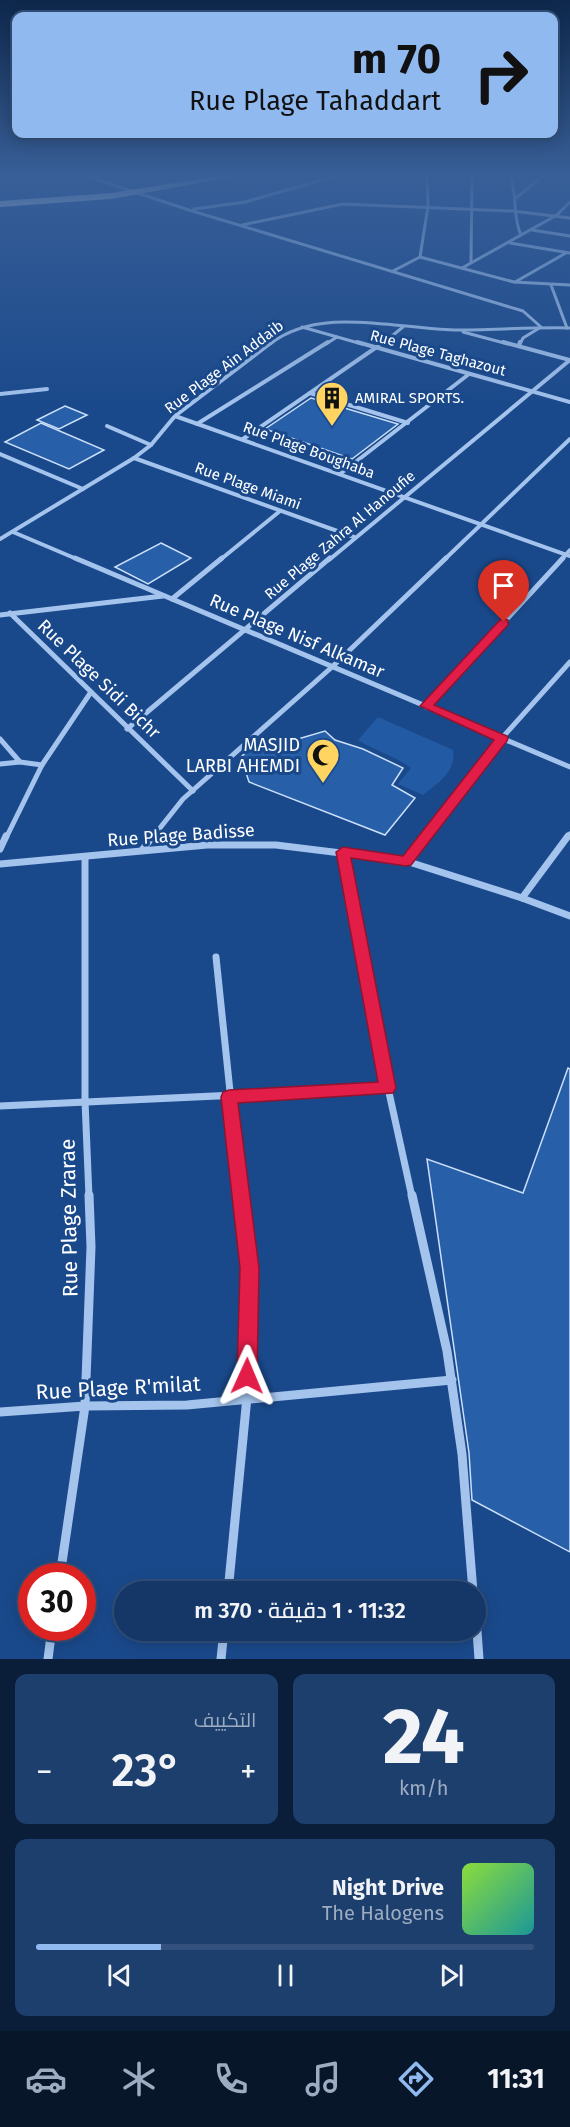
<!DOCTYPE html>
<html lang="ar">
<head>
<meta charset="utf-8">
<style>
	body { margin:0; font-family:"Fira Sans",Cairo,sans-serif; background:#1d3f6e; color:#f1f3f6; direction:rtl; height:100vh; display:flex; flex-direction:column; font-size:22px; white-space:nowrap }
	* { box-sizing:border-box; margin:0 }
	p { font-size:20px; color:#9dacc0 }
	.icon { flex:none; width:33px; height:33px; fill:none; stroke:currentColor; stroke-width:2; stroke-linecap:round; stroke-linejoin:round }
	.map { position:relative; height:1659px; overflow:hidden; direction:ltr }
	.side { display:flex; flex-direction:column; gap:15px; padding:15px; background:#0b1e39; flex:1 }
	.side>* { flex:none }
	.banner { position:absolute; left:12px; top:12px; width:546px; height:126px; border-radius:12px; box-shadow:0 3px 15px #0003,0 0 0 2px #33517c; direction:rtl; background:#90b9f0; color:#111; overflow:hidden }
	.speed { position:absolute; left:18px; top:1563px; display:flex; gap:12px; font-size:30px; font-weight:700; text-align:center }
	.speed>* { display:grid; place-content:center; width:78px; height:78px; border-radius:50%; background:#143768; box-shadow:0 3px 15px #0003,0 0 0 2px #33517c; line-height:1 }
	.speed .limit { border:9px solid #d22; background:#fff; color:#111 }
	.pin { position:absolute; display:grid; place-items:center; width:51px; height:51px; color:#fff; margin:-62px -26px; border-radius:50% 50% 50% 0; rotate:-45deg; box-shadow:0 0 6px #0007 }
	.pin .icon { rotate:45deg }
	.me { position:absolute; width:66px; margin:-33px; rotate:1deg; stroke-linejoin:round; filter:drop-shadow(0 0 4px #0008) }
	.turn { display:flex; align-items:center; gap:21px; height:126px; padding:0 18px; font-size:27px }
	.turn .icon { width:78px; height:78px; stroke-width:2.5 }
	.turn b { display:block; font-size:42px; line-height:51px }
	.big { font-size:45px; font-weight:600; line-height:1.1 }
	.side .widget { flex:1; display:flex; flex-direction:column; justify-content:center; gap:9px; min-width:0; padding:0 21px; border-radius:12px; background:#1d3f6e }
	.side .dial { align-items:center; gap:0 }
	.dial b { font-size:78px; line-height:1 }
	.song { display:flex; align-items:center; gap:18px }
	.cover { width:72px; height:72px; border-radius:9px; background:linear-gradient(135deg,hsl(90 70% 55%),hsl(180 70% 35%)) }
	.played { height:6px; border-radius:3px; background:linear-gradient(90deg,#90b9f0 25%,#33517c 25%) }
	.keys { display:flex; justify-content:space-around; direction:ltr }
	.heat { display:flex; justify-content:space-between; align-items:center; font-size:33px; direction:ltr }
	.side .tiles { flex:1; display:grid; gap:15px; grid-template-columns:1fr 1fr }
	.widget:last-child { grid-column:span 2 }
	.trip { position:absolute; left:114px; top:1581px; width:372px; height:60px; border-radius:30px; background:#143768; box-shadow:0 3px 15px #0003,0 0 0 2px #33517c; font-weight:600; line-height:60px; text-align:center; direction:rtl }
	.tab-bar { display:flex; height:96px; justify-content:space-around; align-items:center; background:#08162a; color:#9dacc0 }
	.tab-bar .icon { width:42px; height:42px }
	.tab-bar .selected { color:#90b9f0 }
	.tab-bar b { font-size:27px; color:#f1f3f6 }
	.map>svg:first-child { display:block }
</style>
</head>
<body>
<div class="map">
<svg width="570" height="1659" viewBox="0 0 570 1659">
	<rect width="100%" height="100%" fill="#1a498b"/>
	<!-- green -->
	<path fill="#225aa4" d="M 378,717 L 453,750 C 456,772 439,782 423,795 L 398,784 L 411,768 C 395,756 376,751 358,740 Z"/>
	<!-- building -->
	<g fill="#285fa9" stroke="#cadffa" stroke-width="1.5">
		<path d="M 311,398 L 398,424 L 352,459 L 265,429 Z"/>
		<path d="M 65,406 L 87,415 L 59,429 L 37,420 Z"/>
		<path d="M 41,423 L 104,450 L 69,469 L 5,442 Z"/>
		<path d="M 161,543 L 191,558 L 148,584 L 115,567 Z"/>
		<path d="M 325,731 L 335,740 L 363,749 L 403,768 L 392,785 L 415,798 L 385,835 L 249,782 L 241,757 L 257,742 L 289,737 L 298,739 Z"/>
		<path d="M 568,1068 L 570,1069 L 570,1552 L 472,1500 L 469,1453 L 427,1159 L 523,1193 Z"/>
	</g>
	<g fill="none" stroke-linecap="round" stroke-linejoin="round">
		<!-- street-far4 -->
		<g stroke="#a4c4ed" stroke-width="3">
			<path d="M 86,176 L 189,210 L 523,311 L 541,327 L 523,338 L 520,344"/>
			<path d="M 510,176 C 518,196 512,216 521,235"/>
			<path d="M 516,198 L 543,176"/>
			<path d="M 194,209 L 245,202 L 336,176"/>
			<path d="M 242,225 L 343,204 L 513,211 L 570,218"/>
			<path d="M 532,230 L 570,236"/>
			<path d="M 510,243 L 570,253"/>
			<path d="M 420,257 L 514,282 L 570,285"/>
			<path d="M 471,262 L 472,176"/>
			<path d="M 462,268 L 557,215 L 570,202"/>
			<path d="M 393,271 L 420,257 L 428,206 L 427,176"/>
			<path d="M 515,282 L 566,253"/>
			<path d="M 551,285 L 567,328"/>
			<path d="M 302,327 L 362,344"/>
			<path d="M 463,332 L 508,344"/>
			<path d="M 270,344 C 320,305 396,329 454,330 C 493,330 531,327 570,328"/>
			<path d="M 326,344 L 337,337"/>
			<path d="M 382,344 L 403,327"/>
		</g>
		<!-- street-far3 -->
		<g stroke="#a4c4ed" stroke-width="4">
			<path d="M 357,342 L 570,402"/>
			<path d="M 503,342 L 570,360"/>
			<path d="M 519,345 L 520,342"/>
			<path d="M 310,393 L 408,423"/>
			<path d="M 0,394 L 47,389"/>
			<path d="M 175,416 L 570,556"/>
			<path d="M 197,424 L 328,342"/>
			<path d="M 107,426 L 151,445"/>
			<path d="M 243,439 L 384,342"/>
			<path d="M 0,454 L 83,489"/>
			<path d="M 134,458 L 354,537"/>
			<path d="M 340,474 L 469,374"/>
			<path d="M 13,532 L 79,560"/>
			<path d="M 0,539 L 134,458 L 151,445 L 175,416 L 272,342"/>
			<path d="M 220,560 L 280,511"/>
			<path d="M 329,560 L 570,360"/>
			<path d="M 444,560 L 570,439"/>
			<path d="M 561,560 L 570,550"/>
		</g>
		<!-- street-far2 -->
		<g stroke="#a4c4ed" stroke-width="5">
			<path d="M 75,558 L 570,767"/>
			<path d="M 172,599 L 222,558"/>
			<path d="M 10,613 L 193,791"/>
			<path d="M 0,615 L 163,596"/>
			<path d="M 426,707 L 563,558"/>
			<path d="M 127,729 L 330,558"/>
			<path d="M 0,739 L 20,762 L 42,765"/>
			<path d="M 0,764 L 20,762"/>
			<path d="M 6,838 L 42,765 L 91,692"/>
			<path d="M 152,838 L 183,799 L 332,667 L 446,558"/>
			<path d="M 424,838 L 502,738 L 570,662"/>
			<path d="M 567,838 L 570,834"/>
		</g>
		<!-- street-far1 -->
		<g stroke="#a4c4ed" stroke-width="7">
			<path d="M 0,849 L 6,836"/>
			<path d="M 143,849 L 153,836"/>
			<path d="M 343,852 L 388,1088 L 412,1197"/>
			<path d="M 85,858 L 85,1101 L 89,1197"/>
			<path d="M 406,861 L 425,836"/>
			<path d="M 0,864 L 207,845 L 276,845 L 406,861 L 522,898 L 570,916"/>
			<path d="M 522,898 L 568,836"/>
			<path d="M 216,957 L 241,1197"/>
			<path d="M 0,1106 L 388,1088"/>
		</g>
		<!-- street -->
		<g stroke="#a4c4ed" stroke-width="9">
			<path d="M 412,1195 L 447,1351 L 462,1454 L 473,1592"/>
			<path d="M 0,1412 L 85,1406 L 187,1405 L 452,1380"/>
			<path d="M 60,1576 L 85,1406 L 91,1247 L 89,1195"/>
			<path d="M 228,1592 L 247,1397 L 250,1268 L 241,1195"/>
			<path d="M 476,1617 L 479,1659"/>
			<path d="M 48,1659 L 52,1628"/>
			<path d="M 221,1659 L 224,1630"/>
		</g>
		<!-- highway -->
		<path fill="#fff" fill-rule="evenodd" d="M 219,176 L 238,176 L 111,199 L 0,207 L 0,201 L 111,193 Z"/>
	</g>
	<!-- sky -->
	<linearGradient id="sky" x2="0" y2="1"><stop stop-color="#0e284c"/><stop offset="0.43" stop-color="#385f98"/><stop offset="1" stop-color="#385f98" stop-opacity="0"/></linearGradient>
	<rect width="570" height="408" fill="url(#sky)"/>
	<!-- route -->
	<path fill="#e11d48" stroke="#92132f" stroke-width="1.5" d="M 504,619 L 508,620 L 508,625 L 434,705 L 507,736 L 508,738 L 507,741 L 411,865 L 406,866 L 351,858 L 396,1088 L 393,1093 L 238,1103 L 259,1268 L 257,1376 L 254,1383 L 247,1386 L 240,1383 L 237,1376 L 240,1268 L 221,1097 L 223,1092 L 229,1090 L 378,1082 L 336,852 L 343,847 L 403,856 L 494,740 L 420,706 L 500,620 Z"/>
	<!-- icons -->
	<defs>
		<symbol id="building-pin" viewBox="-11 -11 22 30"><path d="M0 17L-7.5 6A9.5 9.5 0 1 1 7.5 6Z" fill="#ffd461" stroke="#1a498b"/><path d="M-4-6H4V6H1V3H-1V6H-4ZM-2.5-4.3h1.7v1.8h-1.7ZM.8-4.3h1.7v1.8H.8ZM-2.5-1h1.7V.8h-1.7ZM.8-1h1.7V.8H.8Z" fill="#111"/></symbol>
		<symbol id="mosque-pin" viewBox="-11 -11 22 30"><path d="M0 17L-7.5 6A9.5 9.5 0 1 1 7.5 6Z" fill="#ffd461" stroke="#1a498b"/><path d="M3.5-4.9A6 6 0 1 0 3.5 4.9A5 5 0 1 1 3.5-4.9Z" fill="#111"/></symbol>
	</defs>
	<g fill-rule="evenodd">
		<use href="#building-pin" x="313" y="379" width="38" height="52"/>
		<use href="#mosque-pin" x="304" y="736" width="38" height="52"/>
	</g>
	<g text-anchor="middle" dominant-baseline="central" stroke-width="6" stroke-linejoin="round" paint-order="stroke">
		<!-- far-street labels -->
		<g font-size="15" fill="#fff" stroke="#1a498b">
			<text transform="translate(438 353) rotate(15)">Rue Plage Taghazout</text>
			<text transform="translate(224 367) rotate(-37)">Rue Plage Ain Addaib</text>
			<text transform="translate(309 450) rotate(20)">Rue Plage Boughaba</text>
			<text transform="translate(248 486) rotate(20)">Rue Plage Miami</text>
			<text transform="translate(340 535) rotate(-40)">Rue Plage Zahra Al Hanoufie</text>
		</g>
		<!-- far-poi labels -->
		<g font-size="15" fill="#fff" stroke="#1a498b" text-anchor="start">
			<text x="355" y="398">AMIRAL SPORTS.</text>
		</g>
		<!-- street labels -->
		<g font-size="18" fill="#fff" stroke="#1a498b">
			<text transform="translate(297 636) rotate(23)">Rue Plage Nisf Alkamar</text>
			<text transform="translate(99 679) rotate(44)">Rue Plage Sidi Bichr</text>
			<text transform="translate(181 835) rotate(-4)">Rue Plage Badisse</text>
		</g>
		<!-- poi labels -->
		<g font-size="18" fill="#fff" stroke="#1a498b" text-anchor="end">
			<text x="300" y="745">MASJID<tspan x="300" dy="21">LARBI AHEMDI</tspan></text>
		</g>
		<!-- near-street labels -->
		<g font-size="21" fill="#fff" stroke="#1a498b">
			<text transform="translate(69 1218) rotate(-91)">Rue Plage Zrarae</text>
			<text transform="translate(118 1388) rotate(-3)">Rue Plage R'milat</text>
		</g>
	</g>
</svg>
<div class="speed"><div class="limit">30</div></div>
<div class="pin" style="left:504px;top:622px;background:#d93025"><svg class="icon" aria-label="arrive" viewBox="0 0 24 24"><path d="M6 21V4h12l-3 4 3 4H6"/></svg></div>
<svg class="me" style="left:247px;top:1376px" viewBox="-20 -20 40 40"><path d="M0-17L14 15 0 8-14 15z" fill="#e11d48" stroke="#fff" stroke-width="4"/></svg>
<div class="trip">11:32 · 1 دقيقة · 370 m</div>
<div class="banner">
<div class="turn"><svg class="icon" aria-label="right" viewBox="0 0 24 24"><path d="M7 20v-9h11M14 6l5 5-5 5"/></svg><div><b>70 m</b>Rue Plage Tahaddart</div></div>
</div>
</div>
<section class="side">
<div class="tiles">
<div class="widget dial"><b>24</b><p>km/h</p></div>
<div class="widget"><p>التكييف</p>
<div class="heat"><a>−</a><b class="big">23°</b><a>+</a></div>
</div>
<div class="widget">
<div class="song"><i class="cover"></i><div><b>Night Drive</b><p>The Halogens</p></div></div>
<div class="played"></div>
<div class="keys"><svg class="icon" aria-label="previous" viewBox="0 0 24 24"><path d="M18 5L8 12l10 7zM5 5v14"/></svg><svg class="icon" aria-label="pause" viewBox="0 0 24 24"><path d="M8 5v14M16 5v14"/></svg><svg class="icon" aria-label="next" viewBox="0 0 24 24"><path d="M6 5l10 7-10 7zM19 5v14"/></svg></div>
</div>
</div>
</section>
<nav class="tab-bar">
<b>11:31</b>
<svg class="icon selected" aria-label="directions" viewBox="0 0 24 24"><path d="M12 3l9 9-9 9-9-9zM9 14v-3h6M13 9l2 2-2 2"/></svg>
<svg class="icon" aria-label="music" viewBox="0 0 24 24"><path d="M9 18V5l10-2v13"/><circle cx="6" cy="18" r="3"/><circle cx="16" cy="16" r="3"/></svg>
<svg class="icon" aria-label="phone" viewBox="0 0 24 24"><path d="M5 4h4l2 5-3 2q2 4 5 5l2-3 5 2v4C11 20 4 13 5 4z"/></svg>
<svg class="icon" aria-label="climate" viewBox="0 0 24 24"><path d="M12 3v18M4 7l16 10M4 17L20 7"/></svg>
<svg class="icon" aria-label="car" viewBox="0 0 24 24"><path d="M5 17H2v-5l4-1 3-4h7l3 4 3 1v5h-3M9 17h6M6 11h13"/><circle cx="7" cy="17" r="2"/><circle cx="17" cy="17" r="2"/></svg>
</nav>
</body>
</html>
